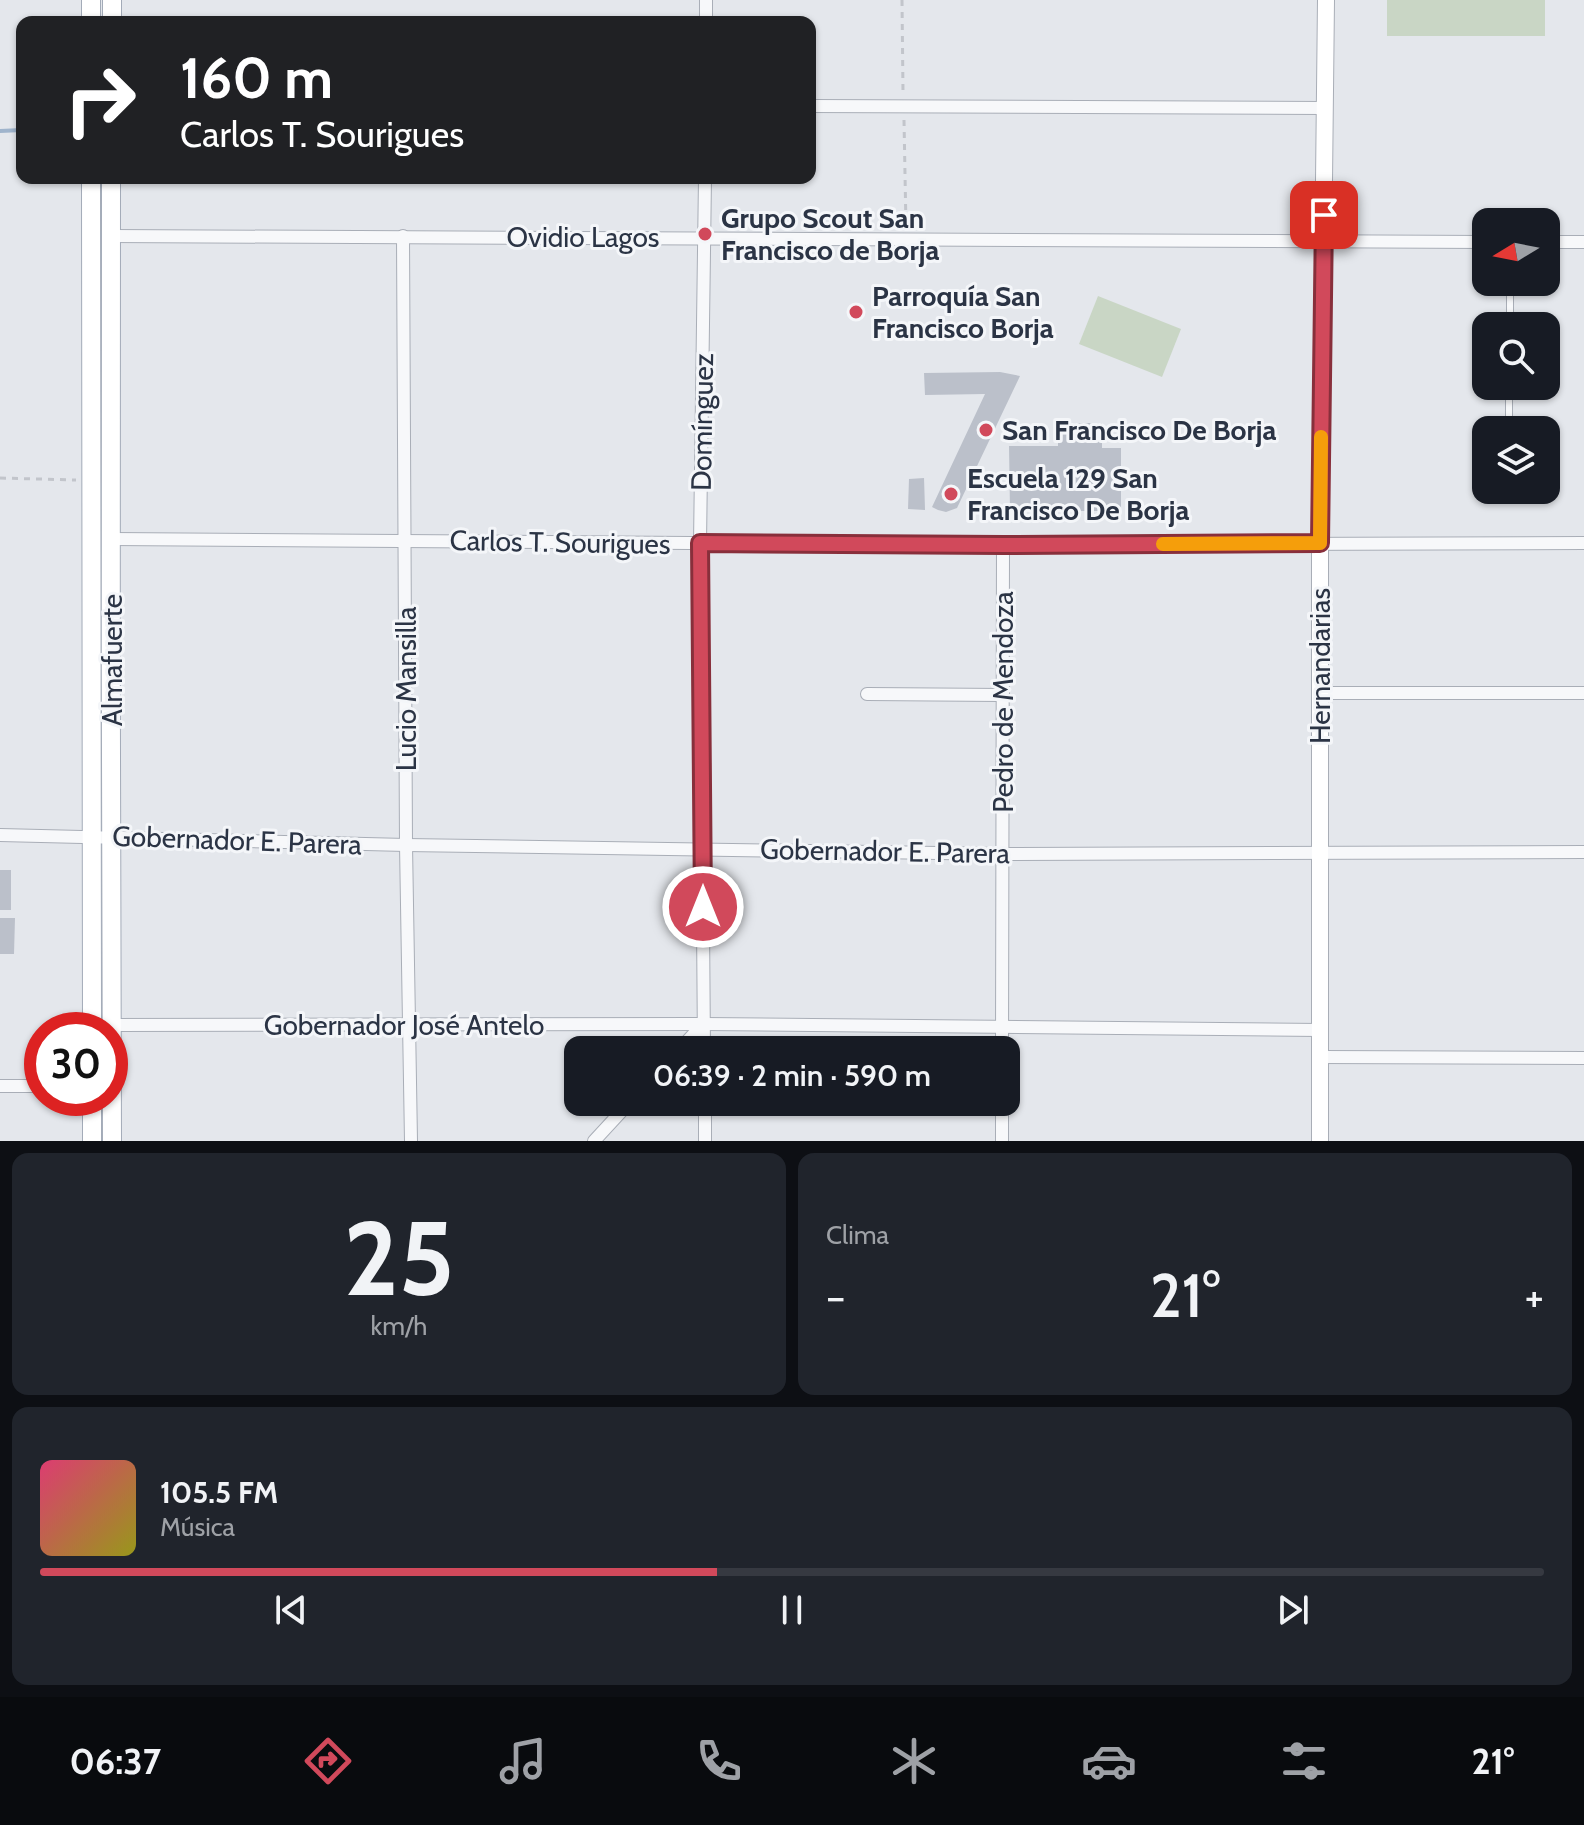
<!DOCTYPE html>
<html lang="es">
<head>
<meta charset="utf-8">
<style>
	body { margin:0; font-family:Cabin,sans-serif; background:#20242c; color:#f1f3f6; height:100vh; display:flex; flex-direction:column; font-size:30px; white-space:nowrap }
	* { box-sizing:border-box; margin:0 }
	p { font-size:26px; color:#9ea1a6 }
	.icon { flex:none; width:44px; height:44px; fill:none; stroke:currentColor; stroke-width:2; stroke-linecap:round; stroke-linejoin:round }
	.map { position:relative; height:1141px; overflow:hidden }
	.drawer { display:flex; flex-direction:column; gap:12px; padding:12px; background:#0d0f14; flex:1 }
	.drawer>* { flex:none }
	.top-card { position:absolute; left:16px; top:16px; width:800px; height:168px; border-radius:16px; box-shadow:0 2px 6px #0004; background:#202124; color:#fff; overflow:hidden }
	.needle { width:52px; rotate:260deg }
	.buttons { position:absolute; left:1472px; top:208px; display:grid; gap:16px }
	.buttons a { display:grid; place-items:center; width:88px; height:88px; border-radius:16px; background:#171b24; box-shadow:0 2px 6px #0004; font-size:40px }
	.speed { position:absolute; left:24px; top:1012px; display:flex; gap:16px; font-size:40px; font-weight:700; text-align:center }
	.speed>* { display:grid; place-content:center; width:104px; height:104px; border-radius:50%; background:#171b24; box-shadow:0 2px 6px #0004; line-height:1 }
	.speed .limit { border:12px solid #d22; background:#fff; color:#111 }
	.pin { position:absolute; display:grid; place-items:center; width:68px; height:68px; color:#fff; margin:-34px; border-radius:16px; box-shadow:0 4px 12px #0006 }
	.me { position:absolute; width:88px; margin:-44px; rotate:0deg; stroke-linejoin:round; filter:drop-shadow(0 0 6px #0008) }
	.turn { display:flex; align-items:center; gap:28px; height:168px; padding:0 32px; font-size:36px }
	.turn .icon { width:104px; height:104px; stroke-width:2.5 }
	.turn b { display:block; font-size:56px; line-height:68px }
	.big { font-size:60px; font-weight:600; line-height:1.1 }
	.drawer .card { flex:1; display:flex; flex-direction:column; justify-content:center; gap:12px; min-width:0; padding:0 28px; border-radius:16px; background:#20242c }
	.drawer .dial { align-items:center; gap:0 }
	.dial b { font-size:104px; line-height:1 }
	.song { display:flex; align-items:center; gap:24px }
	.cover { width:96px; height:96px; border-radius:12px; background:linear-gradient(135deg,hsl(340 70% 55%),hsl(60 70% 35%)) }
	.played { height:8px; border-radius:4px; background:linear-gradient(90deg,#d1495b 45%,#363941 45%) }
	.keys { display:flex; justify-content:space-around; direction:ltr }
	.heat { display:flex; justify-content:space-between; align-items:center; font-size:44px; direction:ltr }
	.drawer .tiles { flex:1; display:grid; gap:12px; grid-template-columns:1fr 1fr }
	.card:last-child { grid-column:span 2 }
	.trip { position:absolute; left:564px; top:1036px; width:456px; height:80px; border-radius:16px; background:#171b24; box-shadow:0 2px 6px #0004; font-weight:600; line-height:80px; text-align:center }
	.tab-bar { display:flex; height:128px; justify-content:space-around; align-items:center; background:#090b0e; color:#9ea1a6 }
	.tab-bar .icon { width:56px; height:56px }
	.tab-bar .current { color:#d1495b }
	.tab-bar b { font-size:36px; color:#f1f3f6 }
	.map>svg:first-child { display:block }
</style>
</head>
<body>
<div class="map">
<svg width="1584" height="1141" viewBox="0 0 1584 1141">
	<rect width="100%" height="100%" fill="#e4e7ec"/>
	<!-- green -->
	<g fill="#c9d6c5">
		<rect x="1387" y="0" width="158" height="36"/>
		<path d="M 1098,296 L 1181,329 L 1162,377 L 1079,344 Z"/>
	</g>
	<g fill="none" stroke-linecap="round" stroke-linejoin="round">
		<!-- stream -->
		<path stroke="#9fb4cc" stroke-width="4" d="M 0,131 L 22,130"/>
	</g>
	<!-- building -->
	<g fill="#bbc0ca">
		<path d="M 1000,372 L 1020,376 L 957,508 L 946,512 L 938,510 L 932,507 L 985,394 L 925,395 L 924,373 Z"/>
		<path d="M 1058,423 L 1102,423 L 1102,448 L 1121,448 L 1121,511 L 1010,511 L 1009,446 L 1058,446 Z"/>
		<path d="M 924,478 L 925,510 L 908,509 L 909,479 Z"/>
		<rect x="0" y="870" width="11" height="40"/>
		<path d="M 0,918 L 15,918 L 14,954 L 0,954 Z"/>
	</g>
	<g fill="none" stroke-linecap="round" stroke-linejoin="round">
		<defs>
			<g id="lane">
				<path d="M 1510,326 L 1510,282"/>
				<path d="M 1509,421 L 1509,386"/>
			</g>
			<g id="street">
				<path d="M 706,22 L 706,0"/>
				<path d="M 810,106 L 1324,108"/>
				<path d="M 111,236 L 1486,242"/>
				<path d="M 403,236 L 406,845 L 411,1141"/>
				<path d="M 1546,242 L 1584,242"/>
				<path d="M 112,539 L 1003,545 L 1584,543"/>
				<path d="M 1321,693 L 1584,693"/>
				<path d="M 867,694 L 1003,695"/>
				<path d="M 0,835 L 406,845 L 1003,854 L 1584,852"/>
				<path d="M 111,1025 L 703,1024 L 1320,1030"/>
				<path d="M 679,1050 L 703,1024"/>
				<path d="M 704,1050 L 700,543 L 705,178"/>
				<path d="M 1002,1050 L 1003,545"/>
				<path d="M 1321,1057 L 1584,1058"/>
				<path d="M 0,1086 L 42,1086"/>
				<path d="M 705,1102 L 705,1141"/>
				<path d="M 594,1141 L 630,1102"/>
				<path d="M 1002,1141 L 1002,1102"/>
			</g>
			<path id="secondary" d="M 1320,1141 L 1320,543 L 1326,0"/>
			<g id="primary">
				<path d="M 91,22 L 91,0"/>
				<path d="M 112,22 L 112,0"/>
				<path d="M 91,178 L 92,1030"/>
				<path d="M 111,178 C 111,499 110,820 112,1141"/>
				<path d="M 92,1141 L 92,1098"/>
			</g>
		</defs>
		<!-- lane casing -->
		<use href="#lane" stroke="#a9aeb7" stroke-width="8"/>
		<!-- street casing -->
		<use href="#street" stroke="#a9aeb7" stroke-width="14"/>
		<!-- secondary casing -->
		<use href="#secondary" stroke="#a9aeb7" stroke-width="18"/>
		<!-- primary casing -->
		<use href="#primary" stroke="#a3abb8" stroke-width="20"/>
		<!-- path -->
		<g stroke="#c2c5cb" stroke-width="3" stroke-dasharray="6 6" stroke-linecap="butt">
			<path d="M 902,0 L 903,92"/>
			<path d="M 904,120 L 906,228"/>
			<path d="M 0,478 L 76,480"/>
		</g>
		<!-- lane -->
		<use href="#lane" stroke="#f7f8fa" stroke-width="6"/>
		<!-- street -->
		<use href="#street" stroke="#f7f8fa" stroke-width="12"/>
		<!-- secondary -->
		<use href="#secondary" stroke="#fff" stroke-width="16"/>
		<!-- primary -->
		<use href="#primary" stroke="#fff" stroke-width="18"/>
	</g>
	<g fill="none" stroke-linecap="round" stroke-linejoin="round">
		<defs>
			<path id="route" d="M 703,907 L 700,543 L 1003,545 L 1320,543 L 1324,215"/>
		</defs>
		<!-- route casing -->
		<use href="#route" stroke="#882f3b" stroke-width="20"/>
		<!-- route -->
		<use href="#route" stroke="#d1495b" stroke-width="14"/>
		<!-- slow -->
		<path stroke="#f59e0b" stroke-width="14" d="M 1163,544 L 1320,543 L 1321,437"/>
	</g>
	<!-- markers -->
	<g fill="#d1495b" stroke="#f4f6f9" stroke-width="3">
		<circle cx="705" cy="234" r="8"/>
		<circle cx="856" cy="312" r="8"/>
		<circle cx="986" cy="430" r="8"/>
		<circle cx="951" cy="494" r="8"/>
	</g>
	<g text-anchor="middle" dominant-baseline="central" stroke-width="6" stroke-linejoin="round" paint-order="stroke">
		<!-- poi labels -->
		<g font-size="28" font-weight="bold" fill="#2b3445" stroke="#f4f6f9" text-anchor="start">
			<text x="721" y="218">Grupo Scout San<tspan x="721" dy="32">Francisco de Borja</tspan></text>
			<text x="872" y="296">Parroquía San<tspan x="872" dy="32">Francisco Borja</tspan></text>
			<text x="1002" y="430">San Francisco De Borja</text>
			<text x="967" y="478">Escuela 129 San<tspan x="967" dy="32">Francisco De Borja</tspan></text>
		</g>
		<!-- street labels -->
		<g font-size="28" fill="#2b3445" stroke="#f4f6f9">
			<text x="583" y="237">Ovidio Lagos</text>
			<text transform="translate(702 422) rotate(-89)">Domínguez</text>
			<text transform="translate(560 542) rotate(1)">Carlos T. Sourigues</text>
			<text transform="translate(112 660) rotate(-90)">Almafuerte</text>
			<text transform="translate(1320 666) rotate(-90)">Hernandarias</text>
			<text transform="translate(406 689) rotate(-90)">Lucio Mansilla</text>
			<text transform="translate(1003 702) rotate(-90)">Pedro de Mendoza</text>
			<text transform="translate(237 840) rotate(2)">Gobernador E. Parera</text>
			<text transform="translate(885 851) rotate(1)">Gobernador E. Parera</text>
			<text x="404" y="1025">Gobernador José Antelo</text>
		</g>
	</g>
</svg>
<div class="buttons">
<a><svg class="needle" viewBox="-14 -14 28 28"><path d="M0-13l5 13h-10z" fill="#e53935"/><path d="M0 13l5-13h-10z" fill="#9ea1a6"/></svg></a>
<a><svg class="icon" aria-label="search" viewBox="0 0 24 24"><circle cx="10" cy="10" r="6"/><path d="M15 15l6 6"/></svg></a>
<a><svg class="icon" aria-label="layers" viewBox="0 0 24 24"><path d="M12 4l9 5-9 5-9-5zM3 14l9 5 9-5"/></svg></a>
</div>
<div class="speed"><div class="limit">30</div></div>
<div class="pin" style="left:1324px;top:215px;background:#d93025"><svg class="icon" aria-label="arrive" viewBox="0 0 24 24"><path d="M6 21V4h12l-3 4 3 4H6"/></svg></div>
<svg class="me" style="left:703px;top:907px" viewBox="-20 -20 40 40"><circle r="17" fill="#d1495b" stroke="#fff" stroke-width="3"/><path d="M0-11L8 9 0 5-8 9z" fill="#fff"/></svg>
<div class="trip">06:39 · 2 min · 590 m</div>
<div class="top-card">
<div class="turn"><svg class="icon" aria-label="right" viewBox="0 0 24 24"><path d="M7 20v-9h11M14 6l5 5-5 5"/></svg><div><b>160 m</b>Carlos T. Sourigues</div></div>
</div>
</div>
<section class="drawer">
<div class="tiles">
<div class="card dial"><b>25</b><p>km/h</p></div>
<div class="card"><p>Clima</p>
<div class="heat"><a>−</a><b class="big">21°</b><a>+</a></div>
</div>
<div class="card">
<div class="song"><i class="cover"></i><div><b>105.5 FM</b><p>Música</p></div></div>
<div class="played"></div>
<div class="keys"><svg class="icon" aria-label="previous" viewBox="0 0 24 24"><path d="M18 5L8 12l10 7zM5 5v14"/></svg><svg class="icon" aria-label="pause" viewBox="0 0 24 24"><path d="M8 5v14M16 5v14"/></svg><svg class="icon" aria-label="next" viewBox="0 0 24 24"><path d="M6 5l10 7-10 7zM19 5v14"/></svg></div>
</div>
</div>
</section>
<nav class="tab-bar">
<b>06:37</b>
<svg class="icon current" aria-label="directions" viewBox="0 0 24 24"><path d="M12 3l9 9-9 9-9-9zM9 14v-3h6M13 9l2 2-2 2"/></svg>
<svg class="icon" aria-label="music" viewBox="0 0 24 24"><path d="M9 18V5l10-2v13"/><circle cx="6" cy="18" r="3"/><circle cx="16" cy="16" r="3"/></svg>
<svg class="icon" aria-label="phone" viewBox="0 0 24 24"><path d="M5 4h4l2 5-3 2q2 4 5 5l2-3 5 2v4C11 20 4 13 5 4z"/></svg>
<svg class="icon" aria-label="climate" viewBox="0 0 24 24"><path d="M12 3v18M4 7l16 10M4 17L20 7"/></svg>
<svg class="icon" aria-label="car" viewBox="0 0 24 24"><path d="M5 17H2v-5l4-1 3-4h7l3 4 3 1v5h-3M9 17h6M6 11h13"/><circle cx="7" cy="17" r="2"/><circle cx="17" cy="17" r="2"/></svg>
<svg class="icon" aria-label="filters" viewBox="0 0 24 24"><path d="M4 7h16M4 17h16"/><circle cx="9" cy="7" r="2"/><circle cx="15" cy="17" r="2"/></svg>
<b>21°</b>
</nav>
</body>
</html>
